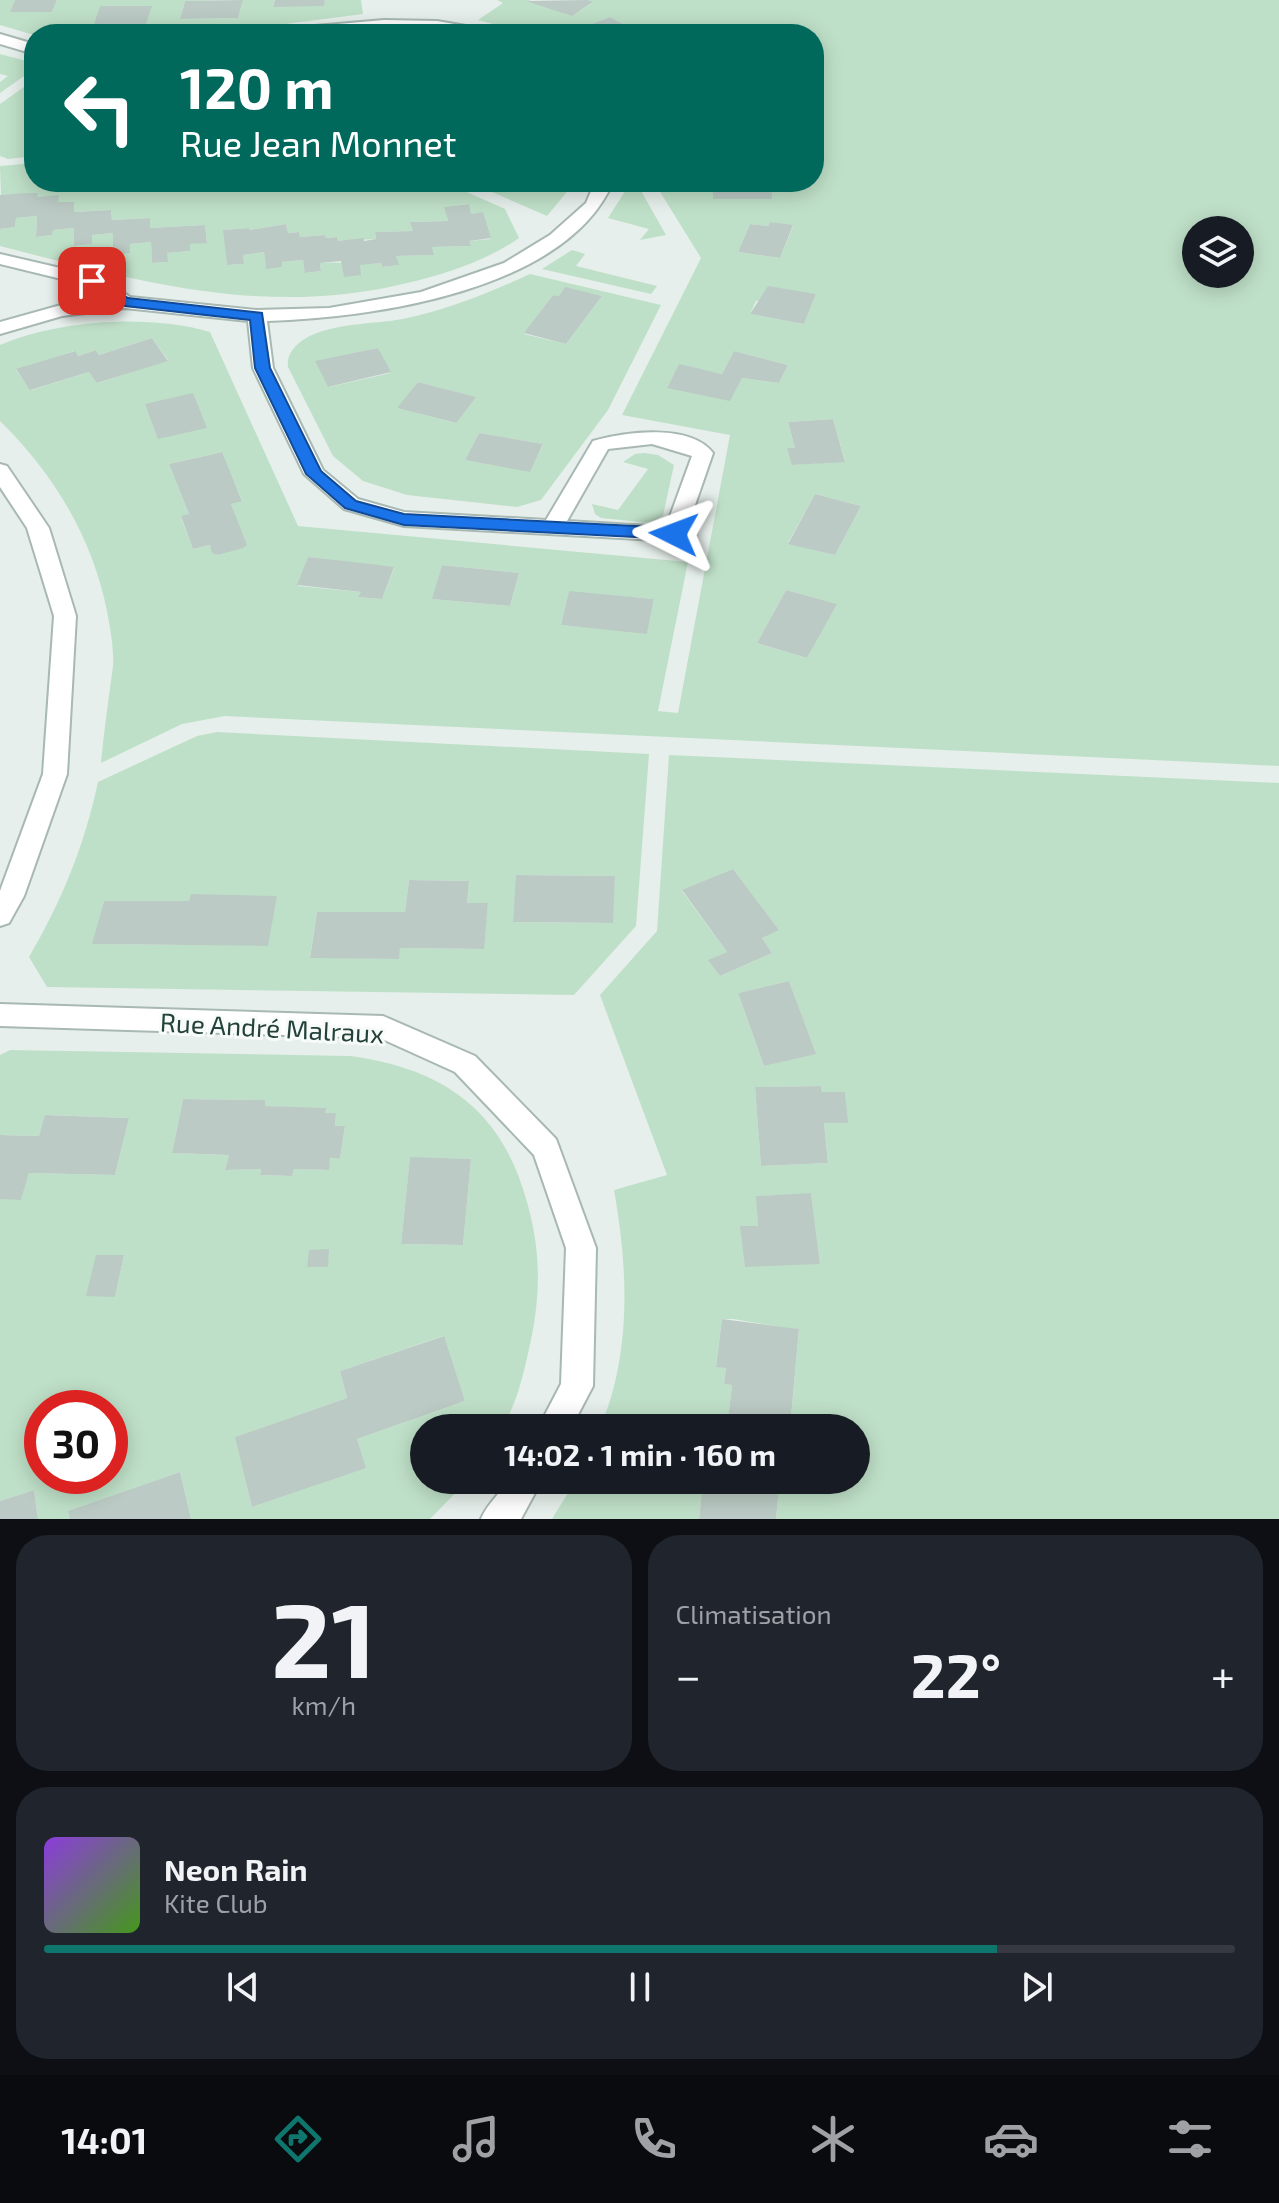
<!DOCTYPE html>
<html lang="fr">
<head>
<meta charset="utf-8">
<style>
	body { margin:0; font-family:"Exo 2",sans-serif; background:#20242c; color:#f1f3f6; height:100vh; display:flex; flex-direction:column; font-size:30px; white-space:nowrap }
	* { box-sizing:border-box; margin:0 }
	p { font-size:26px; color:#9ea1a6 }
	.icon { flex:none; width:44px; height:44px; fill:none; stroke:currentColor; stroke-width:2; stroke-linecap:round; stroke-linejoin:round }
	.map { position:relative; height:1519px; overflow:hidden }
	.panel { display:flex; flex-direction:column; gap:16px; padding:16px; background:#0d0f14; flex:1 }
	.panel>* { flex:none }
	.hud { position:absolute; left:24px; top:24px; width:800px; height:168px; border-radius:32px; box-shadow:0 4px 20px #0003; background:#00695c; color:#fff; overflow:hidden }
	.buttons { position:absolute; left:1182px; top:216px; display:grid; gap:16px }
	.buttons a { display:grid; place-items:center; width:72px; height:72px; border-radius:50%; background:#171b24; box-shadow:0 4px 20px #0003; font-size:40px }
	.speed { position:absolute; left:24px; top:1390px; display:flex; gap:16px; font-size:40px; font-weight:700; text-align:center }
	.speed>* { display:grid; place-content:center; width:104px; height:104px; border-radius:50%; background:#171b24; box-shadow:0 4px 20px #0003; line-height:1 }
	.speed .limit { border:12px solid #d22; background:#fff; color:#111 }
	.pin { position:absolute; display:grid; place-items:center; width:68px; height:68px; color:#fff; margin:-34px; border-radius:16px; box-shadow:0 4px 12px #0006 }
	.me { position:absolute; width:88px; margin:-44px; rotate:273deg; stroke-linejoin:round; filter:drop-shadow(0 0 6px #0008) }
	.turn { display:flex; align-items:center; gap:28px; height:168px; padding:0 24px; font-size:36px }
	.turn .icon { width:104px; height:104px; stroke-width:2.5 }
	.turn b { display:block; font-size:56px; line-height:68px }
	.big { font-size:60px; font-weight:700; line-height:1.1 }
	.panel .widget { flex:1; display:flex; flex-direction:column; justify-content:center; gap:12px; min-width:0; padding:0 28px; border-radius:32px; background:#20242c }
	.panel .dial { align-items:center; gap:0 }
	.dial b { font-size:104px; line-height:1 }
	.song { display:flex; align-items:center; gap:24px }
	.cover { width:96px; height:96px; border-radius:12px; background:linear-gradient(135deg,hsl(270 70% 55%),hsl(100 70% 35%)) }
	.played { height:8px; border-radius:4px; background:linear-gradient(90deg,#0f766e 80%,#363941 80%) }
	.keys { display:flex; justify-content:space-around; direction:ltr }
	.heat { display:flex; justify-content:space-between; align-items:center; font-size:44px; direction:ltr }
	.panel .tiles { flex:1; display:grid; gap:16px; grid-template-columns:1fr 1fr }
	.widget:last-child { grid-column:span 2 }
	.trip { position:absolute; left:410px; top:1414px; width:460px; height:80px; border-radius:40px; background:#171b24; box-shadow:0 4px 20px #0003; font-weight:700; line-height:80px; text-align:center }
	.tab-bar { display:flex; height:128px; justify-content:space-around; align-items:center; background:#090b0e; color:#9ea1a6 }
	.tab-bar .icon { width:56px; height:56px }
	.tab-bar .current { color:#0f766e }
	.tab-bar b { font-size:36px; color:#f1f3f6 }
	.map>svg:first-child { display:block }
</style>
</head>
<body>
<div class="map">
<svg width="1279" height="1519" viewBox="0 0 1279 1519">
	<rect width="100%" height="100%" fill="#e6efeb"/>
	<!-- green -->
	<g fill="#bfe0c8" fill-rule="evenodd">
		<path d="M 0,0 L 15,0 L 11,12 L 52,12 L 57,0 L 231,0 L 185,1 L 180,19 L 238,18 L 243,0 L 275,0 L 273,6 L 323,6 L 325,0 L 361,0 L 363,14 L 208,34 L 34,35 L 0,25 Z"/>
		<path d="M 497,0 L 528,0 L 572,16 L 592,3 L 587,0 L 1279,0 L 1279,766 L 225,716 L 182,724 L 101,763 C 104,731 109,696 113,666 C 114,648 110,628 107,611 C 92,537 54,474 0,421 L 0,345 C 60,320 148,314 210,332 L 298,526 L 688,562 L 658,711 L 678,713 L 730,435 L 622,415 L 701,258 L 654,182 L 706,182 L 707,190 L 713,190 L 713,198 L 771,199 L 771,182 L 814,182 L 814,34 L 642,34 L 610,17 L 582,28 L 592,34 L 531,34 L 478,20 L 503,3 ZM 770,222 L 793,226 L 780,258 L 738,252 L 750,224 L 768,226 ZM 1196,230 L 1240,230 L 1240,274 L 1196,274 ZM 816,294 L 804,324 L 750,314 L 756,301 ZM 152,338 L 168,360 L 98,383 L 89,372 L 31,390 L 16,370 L 74,351 L 78,356 L 96,350 L 99,355 ZM 734,351 L 788,365 L 779,383 L 742,378 L 667,388 L 679,365 L 722,374 ZM 833,419 L 845,461 L 793,465 L 788,449 L 795,448 L 788,422 ZM 221,452 L 242,500 L 231,504 L 246,545 L 218,555 L 213,553 L 210,545 L 193,549 L 181,517 L 189,514 L 169,464 ZM 815,494 L 861,506 L 835,555 L 788,543 ZM 308,557 L 394,568 L 382,599 L 359,597 L 361,592 L 298,586 ZM 442,565 L 519,573 L 510,606 L 433,599 ZM 786,590 L 836,604 L 807,658 L 757,643 ZM 569,592 L 654,599 L 647,633 L 561,625 Z"/>
		<path d="M 0,54 L 34,63 L 34,69 L 0,93 L 0,82 L 8,76 L 0,74 Z"/>
		<path d="M 34,80 L 34,106 L 27,107 L 31,128 L 34,128 L 34,156 L 8,159 L 0,156 L 0,104 Z"/>
		<path d="M 34,163 L 34,182 L 444,182 L 505,209 L 519,238 C 486,261 446,274 407,283 C 265,318 137,281 0,246 L 0,229 L 15,227 L 16,218 L 37,216 L 36,237 L 52,235 L 53,230 L 74,228 L 75,246 L 91,244 L 92,235 L 113,233 L 114,254 L 130,244 L 151,242 L 152,263 L 167,262 L 167,253 L 190,251 L 190,244 L 207,242 L 205,225 L 150,228 L 149,218 L 112,220 L 111,210 L 74,212 L 74,202 L 58,202 L 58,196 L 37,197 L 37,193 L 1,195 L 0,166 ZM 468,204 L 471,214 L 483,213 L 490,239 L 469,241 L 470,246 L 432,247 L 433,255 L 396,256 L 398,265 L 382,267 L 381,263 C 360,265 341,261 320,263 L 321,271 L 306,273 L 303,260 L 282,262 L 282,267 L 266,268 L 264,252 L 243,255 L 244,264 L 227,265 L 224,230 L 249,228 L 249,230 L 286,224 L 288,233 L 299,232 L 300,237 L 325,235 L 326,238 L 337,237 L 338,241 L 376,239 L 375,232 L 413,231 L 411,222 L 448,221 L 445,207 Z"/>
		<path d="M 469,182 L 494,182 L 508,188 L 519,182 L 575,182 L 547,216 Z"/>
		<path d="M 631,182 L 636,182 L 666,235 L 640,240 L 649,229 L 608,218 Z"/>
		<path d="M 572,250 L 585,254 L 576,266 L 657,286 L 651,294 L 542,269 Z"/>
		<path d="M 530,274 L 661,305 L 608,410 L 541,500 L 517,507 L 407,495 L 363,481 L 333,456 L 288,367 C 286,352 299,341 312,335 C 339,323 374,324 403,319 C 447,310 489,293 530,274 ZM 565,288 L 602,296 L 566,344 L 524,334 L 553,295 L 559,296 ZM 378,348 L 390,373 L 329,387 L 316,362 ZM 418,382 L 475,397 L 455,423 L 398,408 ZM 479,433 L 542,444 L 543,445 L 530,471 L 465,460 Z"/>
		<path d="M 644,453 L 658,455 L 674,465 L 663,516 L 650,523 L 601,518 L 595,514 L 592,504 L 618,510 L 648,469 L 623,462 L 635,454 Z"/>
		<path d="M 217,732 L 649,754 L 636,926 L 574,995 L 47,987 L 29,957 C 61,903 85,844 98,782 L 197,736 ZM 517,875 L 615,876 L 612,923 L 513,922 ZM 409,880 L 469,881 L 467,903 L 488,903 L 483,949 L 400,948 L 398,959 L 310,957 L 317,912 L 405,912 ZM 104,901 L 189,901 L 179,945 L 93,944 Z"/>
		<path d="M 669,755 L 1279,783 L 1279,1519 L 776,1519 L 779,1487 L 735,1480 L 856,1480 L 856,1428 L 790,1428 L 799,1330 L 733,1319 L 722,1319 L 716,1366 L 726,1368 L 724,1384 L 732,1385 L 727,1428 L 600,1428 C 632,1353 628,1268 614,1190 L 667,1175 L 600,995 L 657,931 ZM 733,869 L 778,929 L 762,938 L 772,953 L 720,976 L 709,960 L 727,952 L 682,891 ZM 789,981 L 815,1053 L 764,1066 L 738,993 ZM 821,1086 L 822,1092 L 845,1093 L 847,1123 L 824,1123 L 828,1163 L 761,1166 L 755,1087 ZM 811,1194 L 820,1264 L 741,1227 L 758,1226 L 757,1196 Z"/>
		<path d="M 10,1050 L 351,1056 C 444,1069 502,1110 527,1202 C 540,1247 541,1289 532,1335 C 525,1367 519,1400 502,1428 L 424,1428 L 424,1480 L 468,1480 L 430,1519 L 191,1519 L 180,1472 L 69,1511 L 70,1519 L 38,1519 L 34,1490 L 0,1501 L 0,1199 L 21,1199 L 29,1173 L 115,1175 L 129,1118 L 46,1115 L 39,1136 L 0,1135 L 0,1055 ZM 183,1099 L 264,1100 L 265,1106 L 327,1109 L 325,1113 L 336,1114 L 335,1126 L 345,1126 L 340,1159 L 330,1158 L 328,1170 L 294,1169 L 292,1176 L 260,1175 L 261,1169 L 225,1170 L 229,1155 L 172,1153 ZM 410,1158 L 471,1159 L 463,1245 L 401,1244 ZM 97,1255 L 124,1255 L 115,1297 ZM 443,1336 L 465,1401 L 357,1439 L 365,1467 L 252,1507 L 236,1437 L 347,1398 L 340,1371 ZM 42,1408 L 110,1408 L 110,1476 L 42,1476 Z"/>
		<path d="M 576,1480 L 703,1480 L 699,1519 L 552,1519 Z"/>
	</g>
	<!-- building -->
	<g fill="#bbcac4">
		<path d="M 15,0 L 57,0 L 52,12 L 10,12 Z"/>
		<path d="M 243,0 L 238,18 L 180,19 L 185,1 Z"/>
		<path d="M 275,0 L 325,0 L 324,6 L 273,7 Z"/>
		<path d="M 587,0 L 593,2 L 572,16 L 526,1 Z"/>
		<path d="M 100,6 L 152,6 L 146,24 L 94,24 Z"/>
		<path d="M 610,17 L 642,34 L 592,34 L 581,28 Z"/>
		<path d="M 706,182 L 771,182 L 772,199 L 713,199 L 713,190 L 707,190 Z"/>
		<path d="M 25,193 L 38,193 L 37,197 L 59,195 L 58,202 L 74,202 L 74,212 L 111,210 L 112,220 L 150,218 L 150,228 L 205,225 L 207,243 L 190,244 L 190,251 L 167,253 L 168,262 L 152,263 L 151,242 L 130,244 L 130,253 L 113,255 L 113,233 L 92,235 L 92,244 L 74,246 L 74,228 L 53,230 L 52,235 L 36,237 L 37,216 L 16,218 L 15,227 L 0,229 L 0,195 Z"/>
		<path d="M 469,204 L 471,214 L 483,212 L 491,238 L 469,241 L 471,246 L 432,247 L 434,255 L 396,256 L 399,265 L 382,267 L 381,263 L 360,265 L 361,275 L 344,277 L 341,261 L 320,263 L 321,271 L 305,273 L 303,260 L 282,262 L 282,267 L 266,269 L 264,252 L 243,255 L 244,264 L 227,265 L 223,230 L 249,228 L 249,230 L 286,224 L 288,233 L 299,232 L 300,237 L 325,235 L 326,238 L 337,237 L 338,241 L 364,238 L 364,241 L 376,239 L 375,232 L 413,231 L 410,222 L 448,221 L 444,207 Z"/>
		<path d="M 770,222 L 793,225 L 780,258 L 738,252 L 750,224 L 768,226 Z"/>
		<path d="M 768,286 L 816,294 L 804,324 L 750,314 Z"/>
		<path d="M 565,287 L 602,296 L 566,344 L 524,333 L 553,295 L 559,296 Z"/>
		<path d="M 152,338 L 168,361 L 97,383 L 89,372 L 30,390 L 16,369 L 75,351 L 78,356 L 96,350 L 99,355 Z"/>
		<path d="M 378,348 L 391,372 L 328,387 L 315,361 Z"/>
		<path d="M 734,351 L 788,365 L 779,383 L 742,378 L 730,401 L 667,388 L 679,364 L 722,374 Z"/>
		<path d="M 418,382 L 476,397 L 456,423 L 397,408 Z"/>
		<path d="M 193,393 L 207,428 L 158,439 L 145,404 Z"/>
		<path d="M 833,419 L 845,462 L 792,465 L 787,448 L 795,448 L 788,422 Z"/>
		<path d="M 479,433 L 543,444 L 530,472 L 465,460 Z"/>
		<path d="M 222,452 L 242,501 L 231,504 L 247,545 L 243,548 L 218,555 L 212,553 L 210,545 L 193,549 L 181,516 L 189,514 L 169,464 Z"/>
		<path d="M 815,494 L 861,506 L 835,555 L 788,544 Z"/>
		<path d="M 308,557 L 371,564 L 394,567 L 382,599 L 358,597 L 361,592 L 297,585 Z"/>
		<path d="M 442,565 L 519,573 L 510,606 L 432,599 Z"/>
		<path d="M 786,590 L 837,604 L 807,658 L 757,643 Z"/>
		<path d="M 569,591 L 654,599 L 647,634 L 561,625 Z"/>
		<path d="M 733,869 L 779,930 L 762,938 L 772,953 L 720,976 L 708,960 L 727,952 L 682,890 Z"/>
		<path d="M 516,875 L 615,876 L 613,923 L 513,922 Z"/>
		<path d="M 409,880 L 469,881 L 467,903 L 488,903 L 484,949 L 400,948 L 399,959 L 310,958 L 317,912 L 405,912 Z"/>
		<path d="M 191,894 L 277,896 L 268,946 L 92,944 L 104,901 L 189,901 Z"/>
		<path d="M 789,981 L 816,1054 L 764,1066 L 738,993 Z"/>
		<path d="M 821,1086 L 822,1092 L 845,1092 L 848,1123 L 824,1123 L 828,1163 L 761,1166 L 755,1087 Z"/>
		<path d="M 183,1099 L 265,1100 L 265,1106 L 327,1108 L 325,1113 L 336,1113 L 335,1126 L 345,1126 L 340,1159 L 330,1158 L 329,1170 L 294,1169 L 292,1176 L 260,1175 L 261,1169 L 225,1170 L 229,1155 L 172,1153 Z"/>
		<path d="M 45,1115 L 129,1118 L 115,1175 L 29,1173 L 21,1200 L 0,1199 L 0,1135 L 39,1136 Z"/>
		<path d="M 410,1157 L 471,1159 L 463,1245 L 401,1244 Z"/>
		<path d="M 811,1193 L 820,1264 L 745,1267 L 740,1226 L 758,1226 L 756,1196 Z"/>
		<path d="M 329,1249 L 328,1267 L 307,1267 L 309,1250 Z"/>
		<path d="M 96,1255 L 124,1255 L 115,1297 L 86,1296 Z"/>
		<path d="M 722,1319 L 799,1329 L 790,1428 L 727,1428 L 732,1385 L 724,1384 L 726,1368 L 716,1367 Z"/>
		<path d="M 444,1336 L 465,1401 L 357,1439 L 366,1468 L 252,1507 L 235,1437 L 347,1398 L 340,1371 Z"/>
		<path d="M 180,1472 L 191,1519 L 70,1519 L 68,1511 Z"/>
		<path d="M 703,1480 L 735,1480 L 779,1487 L 776,1519 L 699,1519 Z"/>
		<path d="M 34,1490 L 38,1519 L 0,1519 L 0,1501 Z"/>
	</g>
	<g fill="none" stroke-linecap="round" stroke-linejoin="round">
		<defs>
			<g id="street">
				<path d="M 384,20 L 437,21 L 495,31 L 497,34 L 411,29 L 272,34 L 280,29 Z"/>
				<path d="M 0,34 L 34,44 L 34,54 L 0,44 Z"/>
				<path d="M 595,182 L 613,182 C 566,291 372,318 267,321 L 273,368 L 323,470 L 358,499 L 404,512 L 546,520 L 593,441 C 625,432 690,423 713,453 L 685,534 L 682,539 L 674,541 L 404,526 L 344,509 L 304,474 L 253,368 L 248,321 L 125,308 L 62,316 L 0,334 L 0,322 L 61,305 L 107,299 L 86,285 L 0,264 L 0,254 L 99,277 L 130,297 L 257,310 L 329,308 L 421,292 L 504,263 L 550,235 L 586,203 ZM 652,444 L 692,456 L 666,527 L 567,521 L 608,449 Z"/>
				<path d="M 0,464 L 7,466 L 49,528 L 76,616 L 67,774 L 24,896 L 9,923 L 0,926 L 0,891 L 43,774 L 54,616 L 27,528 L 0,487 Z"/>
				<path d="M 0,1004 L 383,1016 L 475,1056 L 556,1139 L 596,1248 L 593,1386 L 571,1428 L 538,1428 L 561,1384 L 566,1248 L 534,1155 L 455,1072 L 380,1038 L 0,1026 Z"/>
				<path d="M 508,1480 L 542,1480 L 521,1519 L 481,1519 C 487,1504 500,1494 508,1480 Z"/>
			</g>
		</defs>
		<!-- street casing -->
		<use href="#street" stroke="#a8b8b2" stroke-width="4"/>
		<!-- street -->
		<use href="#street" fill="#fff" fill-rule="evenodd"/>
	</g>
	<!-- route -->
	<path fill="#1a73e8" stroke="#114b97" stroke-width="2" d="M 92,277 L 128,298 L 262,313 L 270,368 L 321,471 L 356,501 L 404,514 L 674,528 L 682,534 L 674,539 L 404,525 L 345,508 L 306,474 L 255,368 L 250,320 L 125,306 L 87,284 L 87,278 Z"/>
	<g text-anchor="middle" dominant-baseline="central" stroke-width="6" stroke-linejoin="round" paint-order="stroke">
		<!-- street labels -->
		<g font-size="26" fill="#24423a" stroke="#f7fbf9">
			<text transform="translate(272 1027) rotate(3)">Rue André Malraux</text>
		</g>
	</g>
</svg>
<div class="buttons">
<a><svg class="icon" aria-label="layers" viewBox="0 0 24 24"><path d="M12 4l9 5-9 5-9-5zM3 14l9 5 9-5"/></svg></a>
</div>
<div class="speed"><div class="limit">30</div></div>
<div class="pin" style="left:92px;top:281px;background:#d93025"><svg class="icon" aria-label="arrive" viewBox="0 0 24 24"><path d="M6 21V4h12l-3 4 3 4H6"/></svg></div>
<svg class="me" style="left:674px;top:534px" viewBox="-20 -20 40 40"><path d="M0-17L14 15 0 8-14 15z" fill="#1a73e8" stroke="#fff" stroke-width="4"/></svg>
<div class="trip">14:02 · 1 min · 160 m</div>
<div class="hud">
<div class="turn"><svg class="icon" aria-label="left" viewBox="0 0 24 24"><path d="M17 20v-9H6M10 6l-5 5 5 5"/></svg><div><b>120 m</b>Rue Jean Monnet</div></div>
</div>
</div>
<section class="panel">
<div class="tiles">
<div class="widget dial"><b>21</b><p>km/h</p></div>
<div class="widget"><p>Climatisation</p>
<div class="heat"><a>−</a><b class="big">22°</b><a>+</a></div>
</div>
<div class="widget">
<div class="song"><i class="cover"></i><div><b>Neon Rain</b><p>Kite Club</p></div></div>
<div class="played"></div>
<div class="keys"><svg class="icon" aria-label="previous" viewBox="0 0 24 24"><path d="M18 5L8 12l10 7zM5 5v14"/></svg><svg class="icon" aria-label="pause" viewBox="0 0 24 24"><path d="M8 5v14M16 5v14"/></svg><svg class="icon" aria-label="next" viewBox="0 0 24 24"><path d="M6 5l10 7-10 7zM19 5v14"/></svg></div>
</div>
</div>
</section>
<nav class="tab-bar">
<b>14:01</b>
<svg class="icon current" aria-label="directions" viewBox="0 0 24 24"><path d="M12 3l9 9-9 9-9-9zM9 14v-3h6M13 9l2 2-2 2"/></svg>
<svg class="icon" aria-label="music" viewBox="0 0 24 24"><path d="M9 18V5l10-2v13"/><circle cx="6" cy="18" r="3"/><circle cx="16" cy="16" r="3"/></svg>
<svg class="icon" aria-label="phone" viewBox="0 0 24 24"><path d="M5 4h4l2 5-3 2q2 4 5 5l2-3 5 2v4C11 20 4 13 5 4z"/></svg>
<svg class="icon" aria-label="climate" viewBox="0 0 24 24"><path d="M12 3v18M4 7l16 10M4 17L20 7"/></svg>
<svg class="icon" aria-label="car" viewBox="0 0 24 24"><path d="M5 17H2v-5l4-1 3-4h7l3 4 3 1v5h-3M9 17h6M6 11h13"/><circle cx="7" cy="17" r="2"/><circle cx="17" cy="17" r="2"/></svg>
<svg class="icon" aria-label="filters" viewBox="0 0 24 24"><path d="M4 7h16M4 17h16"/><circle cx="9" cy="7" r="2"/><circle cx="15" cy="17" r="2"/></svg>
</nav>
</body>
</html>
